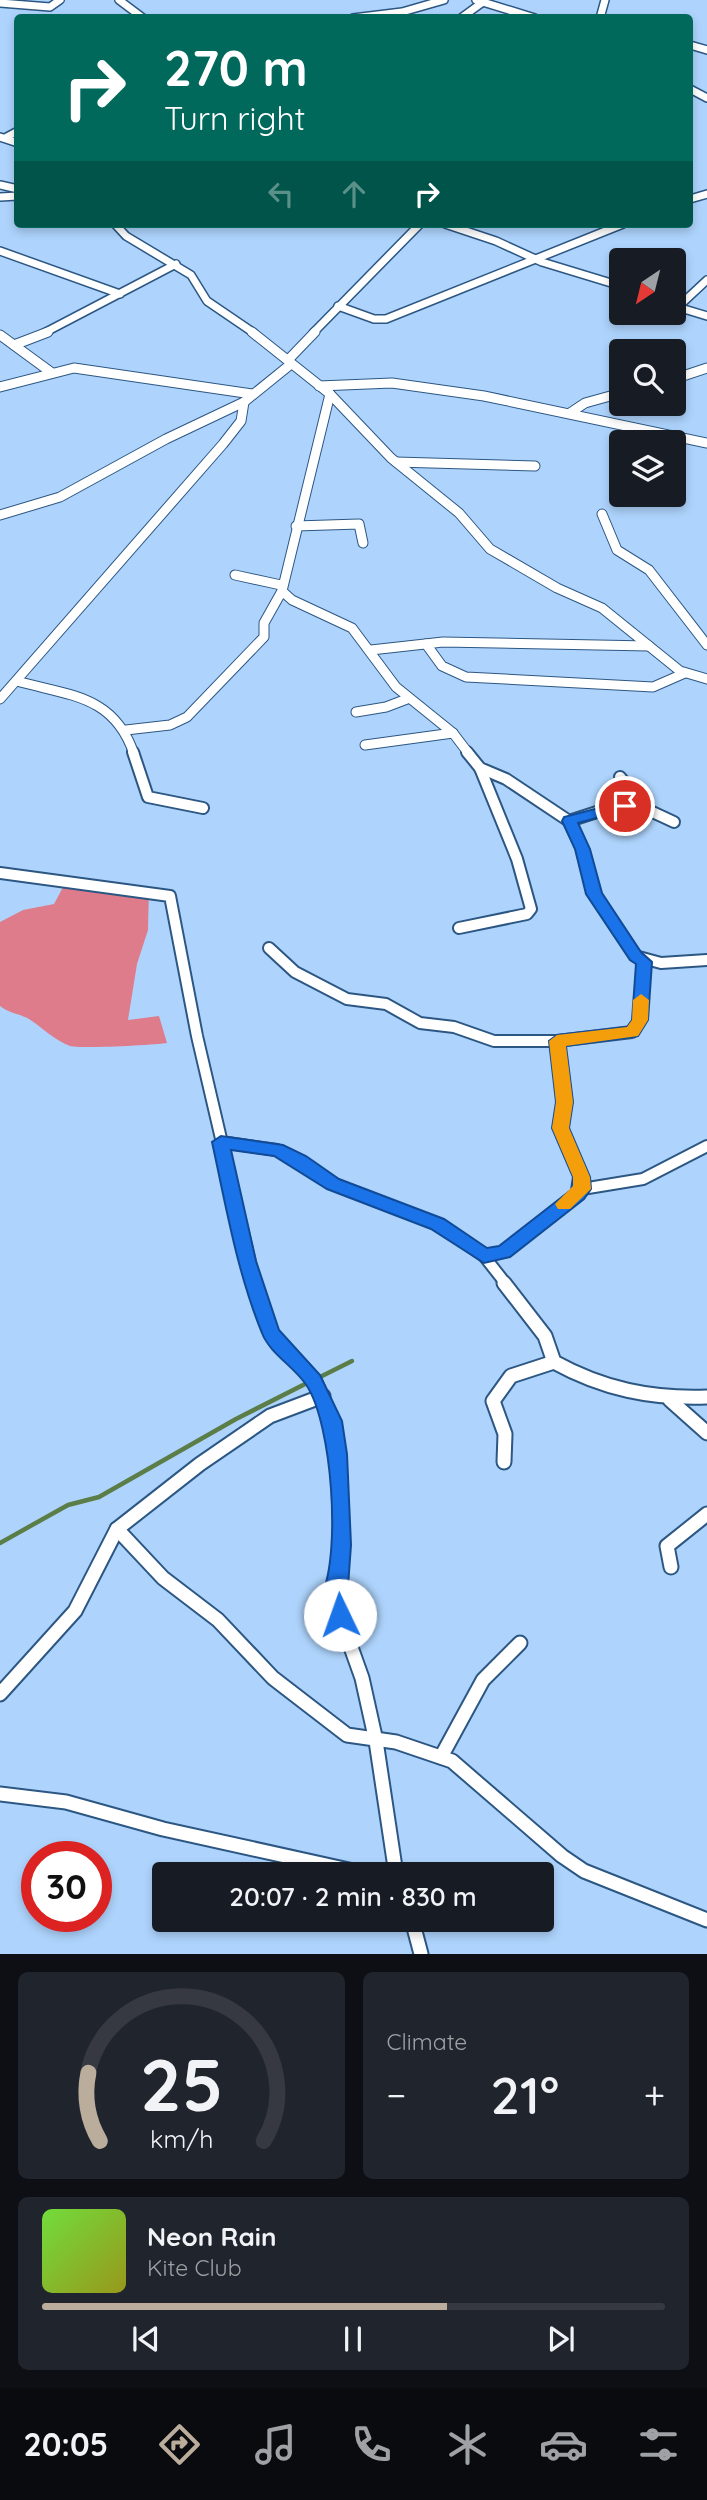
<!DOCTYPE html>
<html lang="en">
<head>
<meta charset="utf-8">
<style>
	body { margin:0; font-family:Quicksand,sans-serif; background:#20242c; color:#f1f3f6; height:100vh; display:flex; flex-direction:column; font-size:26px; white-space:nowrap }
	* { box-sizing:border-box; margin:0 }
	p { font-size:23px; color:#9ea1a6 }
	.icon { flex:none; width:38px; height:38px; fill:none; stroke:currentColor; stroke-width:2; stroke-linecap:round; stroke-linejoin:round }
	.map { position:relative; height:1954px; overflow:hidden }
	.panel { display:flex; flex-direction:column; gap:18px; padding:18px; background:#0d0f14; flex:1 }
	.panel>* { flex:none }
	.guide { position:absolute; left:14px; top:14px; width:679px; height:214px; border-radius:7px; box-shadow:0 4px 10px #0003; background:#00695c; color:#fff; overflow:hidden }
	.needle { width:46px; rotate:215deg }
	.buttons { position:absolute; left:609px; top:248px; display:grid; gap:14px }
	.buttons a { display:grid; place-items:center; width:77px; height:77px; border-radius:7px; background:#171b24; box-shadow:0 4px 10px #0003; font-size:35px }
	.speed { position:absolute; left:21px; top:1841px; display:flex; gap:14px; font-size:35px; font-weight:700; text-align:center }
	.speed>* { display:grid; place-content:center; width:91px; height:91px; border-radius:50%; background:#171b24; box-shadow:0 4px 10px #0003; line-height:1 }
	.speed .limit { border:10px solid #d22; background:#fff; color:#111 }
	.pin { position:absolute; display:grid; place-items:center; width:60px; height:60px; color:#fff; margin:-30px; border:4px solid #fff; border-radius:50%; box-shadow:0 2px 7px #0007 }
	.me { position:absolute; width:77px; margin:-38px; rotate:357deg; stroke-linejoin:round; filter:drop-shadow(0 0 5px #0008) }
	.turn { display:flex; align-items:center; gap:24px; height:147px; padding:0 35px; font-size:32px }
	.turn .icon { width:91px; height:91px; stroke-width:2.5 }
	.turn b { display:block; font-size:49px; line-height:60px }
	.lanes { display:flex; align-items:center; height:66px; padding:0 35px; background:#0003; justify-content:center; gap:35px; direction:ltr }
	.lanes .off { opacity:.35 }
	.big { font-size:52px; font-weight:600; line-height:1.1 }
	.panel .card { flex:1; display:flex; flex-direction:column; justify-content:center; gap:10px; min-width:0; padding:0 24px; border-radius:10px; background:#20242c }
	.panel .dial { align-items:center; gap:0 }
	.dial svg { height:182px; overflow:visible; fill:none; stroke:#363941; stroke-width:7; stroke-linecap:round; text-anchor:middle }
	.dial text { fill:#f1f3f6; stroke:none }
	.song { display:flex; align-items:center; gap:21px }
	.cover { width:84px; height:84px; border-radius:10px; background:linear-gradient(135deg,hsl(100 70% 55%),hsl(60 70% 35%)) }
	.played { height:7px; border-radius:4px; background:linear-gradient(90deg,#bbad9c 65%,#363941 65%) }
	.keys { display:flex; justify-content:space-around; direction:ltr }
	.heat { display:flex; justify-content:space-between; align-items:center; font-size:38px; direction:ltr }
	.panel .tiles { flex:1; display:grid; gap:18px; grid-template-columns:1fr 1fr }
	.card:last-child { grid-column:span 2 }
	.trip { position:absolute; left:152px; top:1862px; width:402px; height:70px; border-radius:7px; background:#171b24; box-shadow:0 4px 10px #0003; font-weight:600; line-height:70px; text-align:center }
	.tab-bar { display:flex; height:112px; justify-content:space-around; align-items:center; background:#090b0e; color:#9ea1a6 }
	.tab-bar .icon { width:49px; height:49px }
	.tab-bar .current { color:#bbad9c }
	.tab-bar b { font-size:32px; color:#f1f3f6 }
	.map>svg:first-child { display:block }
</style>
</head>
<body>
<div class="map">
<svg width="707" height="1954" viewBox="0 0 707 1954">
	<rect width="100%" height="100%" fill="#aed4fd"/>
	<!-- forest -->
	<path fill="#df7c8b" d="M 69,876 L 149,888 L 148,930 L 137,964 L 128,1020 L 159,1016 L 167,1043 C 156,1045 78,1049 70,1046 C 54,1040 43,1028 29,1019 C 18,1013 10,1014 0,1006 L 0,922 L 23,910 L 54,904 Z"/>
	<g fill="none" stroke-linecap="round" stroke-linejoin="round">
		<!-- stream -->
		<g stroke="#5b7e48" stroke-width="4.5">
			<path d="M 318,1378 L 352,1361"/>
			<path d="M 0,1543 L 68,1505 L 99,1497 L 236,1419 L 311,1381"/>
		</g>
		<defs>
			<g id="street-far3">
				<path d="M 119,0 L 143,18"/>
				<path d="M 476,0 L 535,18"/>
				<path d="M 0,3 L 50,7 L 60,0"/>
				<path d="M 353,18 L 402,12 L 444,0"/>
				<path d="M 461,18 L 483,2"/>
				<path d="M 600,18 L 605,0"/>
				<path d="M 690,45 L 707,50"/>
				<path d="M 690,89 L 707,98"/>
				<path d="M 0,137 L 18,143"/>
				<path d="M 5,138 L 18,131"/>
				<path d="M 0,185 L 18,189"/>
				<path d="M 0,197 L 18,196"/>
				<path d="M 690,199 L 707,194"/>
				<path d="M 115,224 L 126,236 L 191,275 L 207,301 L 254,333"/>
				<path d="M 445,224 L 496,241 L 542,262 L 621,286"/>
				<path d="M 0,251 L 120,294"/>
				<path d="M 338,306 L 374,319 L 386,319 L 623,224"/>
				<path d="M 674,306 L 707,316"/>
				<path d="M 678,307 L 707,280"/>
				<path d="M 44,333 L 176,264"/>
				<path d="M 313,333 L 420,224"/>
			</g>
			<g id="street-far2">
				<path d="M 252,332 L 330,394 L 391,458 L 459,513 L 490,549 L 557,588 L 602,608 L 680,671 L 707,679"/>
				<path d="M 0,335 L 52,373"/>
				<path d="M 14,345 L 48,332"/>
				<path d="M 288,360 L 315,332"/>
				<path d="M 674,379 L 707,368"/>
				<path d="M 319,386 L 392,383 L 484,396 L 707,443"/>
				<path d="M 0,387 L 74,368 L 252,394"/>
				<path d="M 330,394 L 282,591 L 292,600 L 352,628 L 396,687 L 453,733 L 469,754"/>
				<path d="M 570,413 L 585,403 L 621,393"/>
				<path d="M 396,462 L 535,466"/>
				<path d="M 602,514 L 617,550 L 649,570 L 707,645"/>
				<path d="M 0,515 L 60,497 L 166,439 L 244,402 L 291,364"/>
				<path d="M 296,526 L 359,524 L 363,543"/>
				<path d="M 235,575 L 281,585"/>
				<path d="M 426,644 L 442,666 L 466,677 L 653,687 L 685,673"/>
				<path d="M 371,650 L 443,642 L 649,646"/>
				<path d="M 17,681 C 70,696 114,695 134,754"/>
				<path d="M 0,699 L 223,444 L 241,421 L 244,402"/>
				<path d="M 356,712 L 386,707 L 407,699"/>
				<path d="M 126,730 L 170,725 L 187,717 L 264,637 L 264,623 L 282,591"/>
				<path d="M 365,745 L 453,733"/>
			</g>
			<g id="street-far1">
				<path d="M 133,752 L 148,797 L 203,808"/>
				<path d="M 467,752 L 480,768 L 506,779 L 569,821 L 582,849 L 594,894 L 635,956 L 661,963 L 707,960"/>
				<path d="M 620,777 L 646,809 L 674,822"/>
				<path d="M 569,821 L 637,799"/>
				<path d="M 0,873 L 170,896 L 197,1036 L 255,1284"/>
				<path d="M 459,928 L 527,914 L 531,909 L 517,859 L 480,768"/>
				<path d="M 269,948 L 295,972 L 347,999 L 386,1004 L 420,1023 L 454,1027 L 494,1041 L 557,1041 L 632,1032 L 640,1020 L 644,962"/>
				<path d="M 221,1142 L 277,1150 L 300,1161 L 333,1184 L 438,1224 L 484,1256 L 506,1284"/>
				<path d="M 582,1189 L 643,1179 L 707,1146"/>
				<path d="M 484,1256 L 504,1252 L 582,1189 L 581,1177 L 560,1128 L 565,1102 L 557,1041"/>
			</g>
			<g id="street">
				<path d="M 254,1283 L 271,1334 L 314,1380 L 332,1421 L 338,1453 L 341,1545 L 338,1586 L 332,1594 L 362,1678 L 376,1741 L 396,1874"/>
				<path d="M 504,1283 L 545,1336 L 554,1362 C 603,1389 651,1399 707,1397"/>
				<path d="M 670,1400 L 707,1433"/>
				<path d="M 504,1462 L 505,1434 L 493,1401 L 511,1376 L 554,1362"/>
				<path d="M 117,1529 L 163,1578 L 218,1620 L 273,1678 L 347,1735 L 396,1742 L 452,1761 L 562,1856 L 584,1871 L 707,1920"/>
				<path d="M 671,1567 L 667,1546 L 707,1514"/>
				<path d="M 0,1694 L 75,1611 L 117,1529 L 200,1464 L 270,1416 L 323,1396"/>
				<path d="M 441,1757 L 483,1680 L 520,1643"/>
				<path d="M 0,1794 L 66,1802 L 163,1829 L 358,1872 L 395,1872"/>
				<path d="M 412,1920 L 421,1954"/>
			</g>
		</defs>
		<!-- street-far3 casing -->
		<use href="#street-far3" stroke="#2c5783" stroke-width="10"/>
		<!-- street-far2 casing -->
		<use href="#street-far2" stroke="#2c5783" stroke-width="11"/>
		<!-- street-far1 casing -->
		<use href="#street-far1" stroke="#2c5783" stroke-width="14"/>
		<!-- street casing -->
		<use href="#street" stroke="#2c5783" stroke-width="17"/>
		<!-- street-far3 -->
		<use href="#street-far3" stroke="#fff" stroke-width="7"/>
		<!-- street-far2 -->
		<use href="#street-far2" stroke="#fff" stroke-width="9"/>
		<!-- street-far1 -->
		<use href="#street-far1" stroke="#fff" stroke-width="10"/>
		<!-- street -->
		<use href="#street" stroke="#fff" stroke-width="13"/>
	</g>
	<!-- route -->
	<path fill="#1a73e8" stroke="#114b97" stroke-width="2" d="M 625,801 L 630,802 L 630,809 L 578,823 L 590,849 L 602,893 L 641,952 L 652,962 L 648,1020 L 638,1036 L 566,1046 L 573,1102 L 569,1128 L 590,1177 L 591,1189 L 584,1199 L 510,1257 L 484,1263 L 431,1229 L 327,1189 L 274,1156 L 231,1150 L 256,1261 L 279,1330 L 320,1375 L 342,1421 L 347,1454 L 351,1545 L 348,1586 L 343,1595 L 350,1615 L 347,1621 L 340,1624 L 332,1621 L 322,1594 C 341,1552 332,1425 307,1386 C 295,1367 270,1354 262,1333 C 237,1272 226,1206 212,1142 L 221,1136 L 283,1145 L 306,1156 L 339,1179 L 444,1219 L 487,1248 L 499,1246 L 571,1190 L 573,1177 L 552,1128 L 556,1102 L 549,1041 L 557,1035 L 627,1027 L 632,1020 L 636,964 L 630,960 L 586,894 L 575,849 L 562,821 L 564,817 Z"/>
	<!-- slow -->
	<path fill="#f59e0b" d="M 641,994 L 649,1000 L 648,1020 L 638,1036 L 566,1046 L 573,1102 L 569,1128 L 590,1177 L 591,1189 L 570,1209 L 558,1209 L 555,1204 L 573,1186 L 573,1177 L 552,1128 L 556,1102 L 549,1041 L 557,1035 L 627,1027 L 632,1020 L 633,1000 Z"/>
</svg>
<div class="buttons">
<a><svg class="needle" viewBox="-14 -14 28 28"><path d="M0-13l5 13h-10z" fill="#e53935"/><path d="M0 13l5-13h-10z" fill="#9ea1a6"/></svg></a>
<a><svg class="icon" aria-label="search" viewBox="0 0 24 24"><circle cx="10" cy="10" r="6"/><path d="M15 15l6 6"/></svg></a>
<a><svg class="icon" aria-label="layers" viewBox="0 0 24 24"><path d="M12 4l9 5-9 5-9-5zM3 14l9 5 9-5"/></svg></a>
</div>
<div class="speed"><div class="limit">30</div></div>
<div class="pin" style="left:625px;top:806px;background:#d93025"><svg class="icon" aria-label="arrive" viewBox="0 0 24 24"><path d="M6 21V4h12l-3 4 3 4H6"/></svg></div>
<svg class="me" style="left:340px;top:1615px" viewBox="-20 -20 40 40"><circle r="19" fill="#fff"/><path d="M0-13L10 11 0 6-10 11z" fill="#1a73e8"/></svg>
<div class="trip">20:07 · 2 min · 830 m</div>
<div class="guide">
<div class="turn"><svg class="icon" aria-label="right" viewBox="0 0 24 24"><path d="M7 20v-9h11M14 6l5 5-5 5"/></svg><div><b>270 m</b>Turn right</div></div>
<div class="lanes"><svg class="icon off" aria-label="left" viewBox="0 0 24 24"><path d="M17 20v-9H6M10 6l-5 5 5 5"/></svg><svg class="icon off" aria-label="ahead" viewBox="0 0 24 24"><path d="M12 20V5M6 11l6-6 6 6"/></svg><svg class="icon" aria-label="right" viewBox="0 0 24 24"><path d="M7 20v-9h11M14 6l5 5-5 5"/></svg></div>
</div>
</div>
<section class="panel">
<div class="tiles">
<div class="card dial"><svg viewBox="0 0 100 80">
<path d="M14 69A42 42 0 1 1 86 69"/>
<path d="M14 69A42 42 0 0 1 9 39" stroke="#bbad9c"/>
<text x="50" y="56" font-size="32" font-weight="700">25</text>
<text x="50" y="72" font-size="11">km/h</text>
</svg></div>
<div class="card"><p>Climate</p>
<div class="heat"><a>−</a><b class="big">21°</b><a>+</a></div>
</div>
<div class="card">
<div class="song"><i class="cover"></i><div><b>Neon Rain</b><p>Kite Club</p></div></div>
<div class="played"></div>
<div class="keys"><svg class="icon" aria-label="previous" viewBox="0 0 24 24"><path d="M18 5L8 12l10 7zM5 5v14"/></svg><svg class="icon" aria-label="pause" viewBox="0 0 24 24"><path d="M8 5v14M16 5v14"/></svg><svg class="icon" aria-label="next" viewBox="0 0 24 24"><path d="M6 5l10 7-10 7zM19 5v14"/></svg></div>
</div>
</div>
</section>
<nav class="tab-bar">
<b>20:05</b>
<svg class="icon current" aria-label="directions" viewBox="0 0 24 24"><path d="M12 3l9 9-9 9-9-9zM9 14v-3h6M13 9l2 2-2 2"/></svg>
<svg class="icon" aria-label="music" viewBox="0 0 24 24"><path d="M9 18V5l10-2v13"/><circle cx="6" cy="18" r="3"/><circle cx="16" cy="16" r="3"/></svg>
<svg class="icon" aria-label="phone" viewBox="0 0 24 24"><path d="M5 4h4l2 5-3 2q2 4 5 5l2-3 5 2v4C11 20 4 13 5 4z"/></svg>
<svg class="icon" aria-label="climate" viewBox="0 0 24 24"><path d="M12 3v18M4 7l16 10M4 17L20 7"/></svg>
<svg class="icon" aria-label="car" viewBox="0 0 24 24"><path d="M5 17H2v-5l4-1 3-4h7l3 4 3 1v5h-3M9 17h6M6 11h13"/><circle cx="7" cy="17" r="2"/><circle cx="17" cy="17" r="2"/></svg>
<svg class="icon" aria-label="filters" viewBox="0 0 24 24"><path d="M4 7h16M4 17h16"/><circle cx="9" cy="7" r="2"/><circle cx="15" cy="17" r="2"/></svg>
</nav>
</body>
</html>
